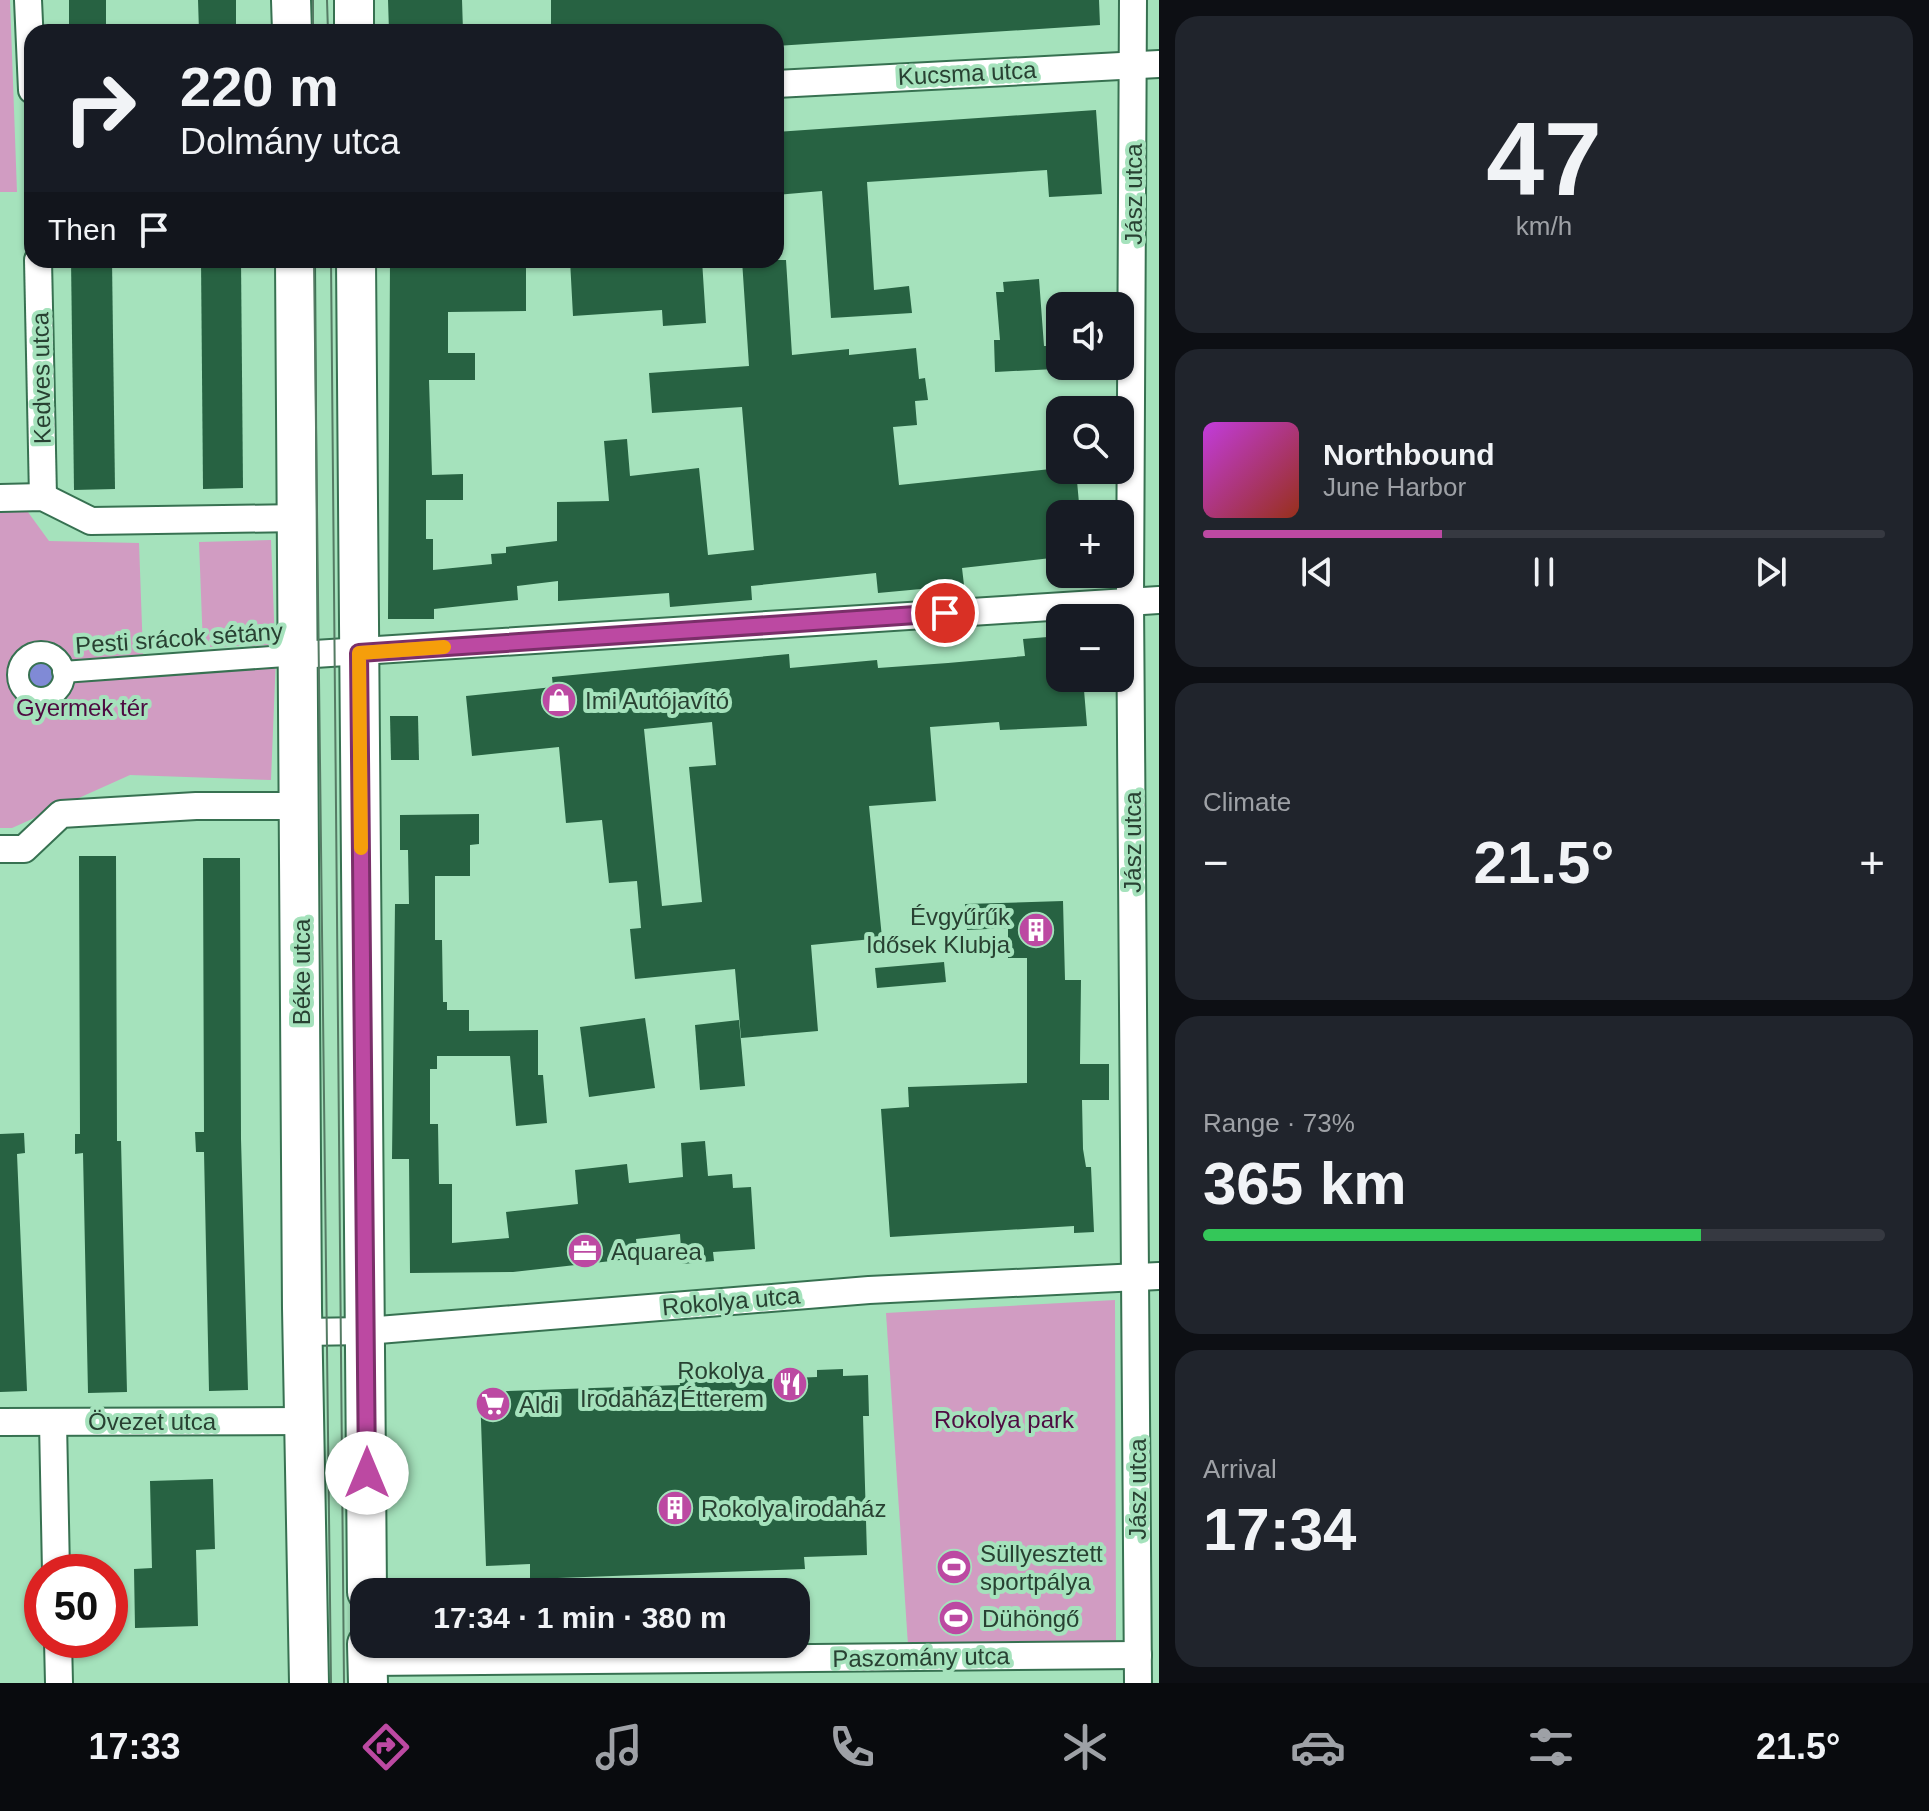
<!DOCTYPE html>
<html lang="en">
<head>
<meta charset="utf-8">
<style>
	body { margin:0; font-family:Arial,sans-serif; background:#20242c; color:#f1f3f6; height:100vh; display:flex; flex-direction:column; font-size:30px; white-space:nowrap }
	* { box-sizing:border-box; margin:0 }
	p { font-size:26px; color:#9ea1a6 }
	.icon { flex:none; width:44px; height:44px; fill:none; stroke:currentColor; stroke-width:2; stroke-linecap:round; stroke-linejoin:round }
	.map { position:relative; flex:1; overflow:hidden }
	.sheet { display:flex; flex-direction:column; gap:16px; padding:16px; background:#0d0f14; width:770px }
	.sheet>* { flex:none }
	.banner { position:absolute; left:24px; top:24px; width:760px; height:244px; border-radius:24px; box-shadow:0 2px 6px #0004; background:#171b24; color:#f1f3f6; overflow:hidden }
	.tools { position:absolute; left:1046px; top:292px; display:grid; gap:16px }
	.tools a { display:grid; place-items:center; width:88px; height:88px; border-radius:16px; background:#171b24; box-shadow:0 2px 6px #0004; font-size:40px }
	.speed { position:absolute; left:24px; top:1554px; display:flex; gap:16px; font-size:40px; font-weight:700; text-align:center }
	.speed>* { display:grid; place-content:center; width:104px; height:104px; border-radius:50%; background:#171b24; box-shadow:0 2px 6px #0004; line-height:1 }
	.speed .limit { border:12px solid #d22; background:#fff; color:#111 }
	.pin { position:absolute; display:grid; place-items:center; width:68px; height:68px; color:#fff; margin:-34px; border:4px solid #fff; border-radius:50%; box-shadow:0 2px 8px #0007 }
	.me { position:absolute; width:88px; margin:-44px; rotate:0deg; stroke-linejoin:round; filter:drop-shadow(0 0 6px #0008) }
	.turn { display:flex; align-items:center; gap:28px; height:168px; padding:0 24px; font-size:36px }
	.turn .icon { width:104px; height:104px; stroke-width:2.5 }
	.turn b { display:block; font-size:56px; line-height:68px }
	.then { display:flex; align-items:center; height:76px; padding:0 24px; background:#0003; gap:16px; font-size:30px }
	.big { font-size:60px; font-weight:700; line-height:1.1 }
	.sheet .widget { flex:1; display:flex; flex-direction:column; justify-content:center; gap:12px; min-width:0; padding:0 28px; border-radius:24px; background:#20242c }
	.sheet .dial { align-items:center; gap:0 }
	.dial b { font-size:104px; line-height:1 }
	.song { display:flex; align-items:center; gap:24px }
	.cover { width:96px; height:96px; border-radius:12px; background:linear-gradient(135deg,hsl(290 70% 55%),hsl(10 70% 35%)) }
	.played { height:8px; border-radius:4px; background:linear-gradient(90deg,#bc49a2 35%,#363941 35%) }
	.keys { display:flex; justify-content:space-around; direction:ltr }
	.heat { display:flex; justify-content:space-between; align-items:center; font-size:44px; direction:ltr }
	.charge { height:12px; border-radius:6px; background:linear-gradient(90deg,#34c759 73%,#363941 0) }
	.trip { position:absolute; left:350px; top:1578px; width:460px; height:80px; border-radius:24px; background:#171b24; box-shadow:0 2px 6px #0004; font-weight:700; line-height:80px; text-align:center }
	.menu { display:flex; height:128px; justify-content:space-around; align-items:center; background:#090b0e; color:#9ea1a6 }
	.menu .icon { width:56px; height:56px }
	.menu .current { color:#bc49a2 }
	.menu b { font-size:36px; color:#f1f3f6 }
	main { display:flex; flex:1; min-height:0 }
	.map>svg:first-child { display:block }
</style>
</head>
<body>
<main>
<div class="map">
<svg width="1159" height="1683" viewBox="0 0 1159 1683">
	<rect width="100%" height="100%" fill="#a5e2bc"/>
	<!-- green -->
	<g fill="#d19cc2">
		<path d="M 0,0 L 10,0 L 17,192 L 0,192 Z"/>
		<path d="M 25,508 L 49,541 L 139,543 L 143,654 L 276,656 L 271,780 L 130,775 L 12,828 L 0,828 L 0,509 Z"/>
		<path d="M 271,540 L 275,645 L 203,647 L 199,542 Z"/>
		<path d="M 1115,1300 L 1116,1644 L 908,1645 L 886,1313 Z"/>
	</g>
	<!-- water -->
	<circle fill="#808ad6" cx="41" cy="675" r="18"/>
	<!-- building -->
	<g fill="#276242" fill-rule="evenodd">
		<rect x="69" y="0" width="37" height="32"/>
		<path d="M 198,0 L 236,0 L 236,32 L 199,32 Z"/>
		<path d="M 388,0 L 462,0 L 463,32 L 389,32 Z"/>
		<path d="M 551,0 L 1099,0 L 1100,25 L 776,46 L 776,32 L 551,32 Z"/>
		<path d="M 1096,110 L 1102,194 L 1049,197 L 1047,170 L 867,182 L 874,290 L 909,286 L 912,313 L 831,318 L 822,191 L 776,195 L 776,132 Z"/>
		<path d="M 71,260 L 112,260 L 115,489 L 74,490 Z"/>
		<path d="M 201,260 L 241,260 L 243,488 L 203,489 Z"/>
		<path d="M 390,260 L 449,260 L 449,266 L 526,265 L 526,311 L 448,312 L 448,353 L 475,353 L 475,380 L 429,380 L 432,475 L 463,474 L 463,500 L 426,500 L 426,539 L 433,539 L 433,570 L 492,564 L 491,554 L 506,553 L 506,547 L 557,541 L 557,502 L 609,501 L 604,441 L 627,439 L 630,476 L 699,468 L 708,555 L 754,550 L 742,407 L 652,413 L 649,373 L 749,366 L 742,260 L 786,260 L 792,355 L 849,349 L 849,355 L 916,348 L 919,379 L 925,378 L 928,400 L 915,401 L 917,425 L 893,427 L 899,485 L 1060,468 L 1076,470 L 1080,514 L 1060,514 L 1060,557 L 962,568 L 964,585 L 878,593 L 876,573 L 751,586 L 752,600 L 670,607 L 669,593 L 558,601 L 558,581 L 517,586 L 518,600 L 434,609 L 434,619 L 388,619 Z"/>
		<path d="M 570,260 L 702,260 L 706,323 L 663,326 L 662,310 L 573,316 Z"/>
		<path d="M 1039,279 L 1044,346 L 1055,346 L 1055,369 L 995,372 L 994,340 L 1000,340 L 996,292 L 1004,292 L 1003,282 Z"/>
		<path d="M 1060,636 L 1060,678 L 1083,678 L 1087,726 L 1000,730 L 999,722 L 930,727 L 936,801 L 869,806 L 882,938 L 811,945 L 818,1031 L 741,1038 L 735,969 L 635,979 L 630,929 L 641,928 L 637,881 L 609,883 L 602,820 L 566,823 L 559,747 L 472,756 L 466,696 L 553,687 L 552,677 L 789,654 L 790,668 L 877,660 L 878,668 L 948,663 L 1025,656 L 1023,639 ZM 712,722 L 716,765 L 689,767 L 702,902 L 662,906 L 644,729 Z"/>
		<path d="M 390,716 L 418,716 L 419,760 L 391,760 Z"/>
		<path d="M 479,814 L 479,844 L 470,845 L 470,876 L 435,876 L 435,940 L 442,940 L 443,1002 L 447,1002 L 447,1010 L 469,1010 L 469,1031 L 538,1030 L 538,1075 L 543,1075 L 547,1123 L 516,1126 L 510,1056 L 437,1056 L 437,1069 L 430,1069 L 430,1124 L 438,1124 L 439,1184 L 452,1184 L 452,1243 L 509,1238 L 506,1212 L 578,1204 L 575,1170 L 627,1164 L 629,1183 L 683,1177 L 681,1143 L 705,1141 L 708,1176 L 732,1174 L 733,1188 L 751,1187 L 755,1249 L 713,1252 L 714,1261 L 682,1264 L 680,1234 L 636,1239 L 638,1258 L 513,1272 L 410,1273 L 409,1159 L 392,1159 L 395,904 L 409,904 L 408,850 L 400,850 L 400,815 Z"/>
		<path d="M 79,856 L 116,856 L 117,1141 L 121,1141 L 127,1392 L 88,1393 L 83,1153 L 75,1154 L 75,1134 L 80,1134 Z"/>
		<path d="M 203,858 L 240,858 L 241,1139 L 248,1390 L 209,1391 L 204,1152 L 196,1152 L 195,1132 L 204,1132 Z"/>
		<path d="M 1063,901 L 1065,980 L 1081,980 L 1080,1064 L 1109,1064 L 1109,1100 L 1082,1100 L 1083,1149 L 1086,1167 L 1091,1167 L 1094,1232 L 1074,1233 L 1074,1226 L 890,1237 L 881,1109 L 909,1107 L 908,1087 L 1027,1083 L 1027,958 L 1008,958 L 1008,928 L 967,930 L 965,904 Z"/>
		<path d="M 944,962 L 946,982 L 877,988 L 875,968 Z"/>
		<path d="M 645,1018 L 655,1088 L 589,1097 L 580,1027 Z"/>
		<path d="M 739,1020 L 745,1086 L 700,1090 L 695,1025 Z"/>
		<path d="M 24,1133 L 25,1153 L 17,1154 L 27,1391 L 0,1392 L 0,1134 Z"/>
		<path d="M 843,1369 L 843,1376 L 868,1375 L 869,1416 L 863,1416 L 867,1555 L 804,1557 L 805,1569 L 530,1579 L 530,1564 L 486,1566 L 480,1392 L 680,1385 L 679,1375 L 741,1373 L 741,1380 L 817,1377 L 817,1370 Z"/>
		<path d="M 213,1479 L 215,1549 L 196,1550 L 198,1626 L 135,1628 L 134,1569 L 152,1568 L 150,1481 Z"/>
	</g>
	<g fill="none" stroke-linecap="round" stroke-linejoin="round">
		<defs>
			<g id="pedestrian">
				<circle cx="41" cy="675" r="23"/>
				<path d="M 63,672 L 299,655"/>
			</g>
			<g id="minor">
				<path d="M 28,0 L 32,90"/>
				<path d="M 1133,0 L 1130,600 L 1138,1683"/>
				<path d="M 776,84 L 1159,64"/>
				<path d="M 38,260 L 43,497"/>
				<path d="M 0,498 L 43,497 L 91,521 L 299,518"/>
				<path d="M 299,655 L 1159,600"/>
				<path d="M 0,849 L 24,849 L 61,814 L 196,806 L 300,806"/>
				<path d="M 303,1332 L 366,1331 L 869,1290 L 1159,1276"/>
				<path d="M 0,1422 L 304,1421"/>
				<path d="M 53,1422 L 56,1572"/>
				<path d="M 58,1640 L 59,1683"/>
				<path d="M 368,1662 L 1138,1655"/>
			</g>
			<g id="secondary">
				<path d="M 291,0 L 292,32"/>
				<path d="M 354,0 L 354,32"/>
				<path d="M 295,260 L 302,1308 L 309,1683"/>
				<path d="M 356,260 L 367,1592"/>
				<path d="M 367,1644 L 368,1683"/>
			</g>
		</defs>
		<!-- pedestrian casing -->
		<use href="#pedestrian" stroke="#377151" stroke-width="24"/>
		<!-- minor casing -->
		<use href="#minor" stroke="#377151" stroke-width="30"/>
		<!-- secondary casing -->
		<use href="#secondary" stroke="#377151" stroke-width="42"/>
		<!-- pedestrian -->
		<use href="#pedestrian" stroke="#fff" stroke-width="20"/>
		<!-- minor -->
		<use href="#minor" stroke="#fff" stroke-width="26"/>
		<!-- secondary -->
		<use href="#secondary" stroke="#fff" stroke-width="38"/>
		<!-- tram -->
		<g stroke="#557b64" stroke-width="2">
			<path d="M 313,0 L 313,32"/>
			<path d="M 327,0 L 328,32"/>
			<path d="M 314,260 L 331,1683"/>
			<path d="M 331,260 L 344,1683"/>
		</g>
	</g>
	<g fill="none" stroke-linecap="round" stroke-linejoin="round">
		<defs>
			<path id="route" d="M 367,1473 L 359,653 L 945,613"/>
		</defs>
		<!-- route casing -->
		<use href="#route" stroke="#7a2f69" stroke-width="20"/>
		<!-- route -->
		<use href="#route" stroke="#bc49a2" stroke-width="14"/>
		<!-- slow -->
		<path stroke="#f59e0b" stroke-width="14" d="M 361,848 L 359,653 L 444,647"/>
	</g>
	<!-- icons -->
	<defs>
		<symbol id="shop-disc" viewBox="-11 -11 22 22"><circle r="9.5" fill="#bc49a2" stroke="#a5e2bc"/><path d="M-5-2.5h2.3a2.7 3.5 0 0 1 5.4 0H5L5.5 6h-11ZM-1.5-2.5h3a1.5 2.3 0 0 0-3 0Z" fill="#fff"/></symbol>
		<symbol id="building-disc" viewBox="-11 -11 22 22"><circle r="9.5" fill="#bc49a2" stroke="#a5e2bc"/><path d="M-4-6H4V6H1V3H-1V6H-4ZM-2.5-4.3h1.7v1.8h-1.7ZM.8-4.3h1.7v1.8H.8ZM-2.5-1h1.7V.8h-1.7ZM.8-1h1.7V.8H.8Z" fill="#fff"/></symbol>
		<symbol id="office-disc" viewBox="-11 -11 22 22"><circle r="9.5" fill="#bc49a2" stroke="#a5e2bc"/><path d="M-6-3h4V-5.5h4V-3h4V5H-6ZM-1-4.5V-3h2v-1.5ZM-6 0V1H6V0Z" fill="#fff"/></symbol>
		<symbol id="restaurant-disc" viewBox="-11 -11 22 22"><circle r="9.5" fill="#bc49a2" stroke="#a5e2bc"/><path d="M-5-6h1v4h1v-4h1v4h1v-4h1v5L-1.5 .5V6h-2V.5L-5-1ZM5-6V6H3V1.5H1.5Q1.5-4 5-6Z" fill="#fff"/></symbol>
		<symbol id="supermarket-disc" viewBox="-11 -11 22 22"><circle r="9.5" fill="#bc49a2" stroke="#a5e2bc"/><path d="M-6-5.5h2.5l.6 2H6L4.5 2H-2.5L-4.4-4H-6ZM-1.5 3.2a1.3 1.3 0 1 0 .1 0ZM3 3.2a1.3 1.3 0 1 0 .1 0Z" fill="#fff"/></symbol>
		<symbol id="stadium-disc" viewBox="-11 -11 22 22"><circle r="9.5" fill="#bc49a2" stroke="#a5e2bc"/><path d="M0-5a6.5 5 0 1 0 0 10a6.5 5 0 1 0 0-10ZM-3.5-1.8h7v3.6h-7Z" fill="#fff"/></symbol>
	</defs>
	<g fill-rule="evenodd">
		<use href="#shop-disc" x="539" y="680" width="40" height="40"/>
		<use href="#building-disc" x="1016" y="910" width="40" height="40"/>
		<use href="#office-disc" x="565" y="1231" width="40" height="40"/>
		<use href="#restaurant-disc" x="770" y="1364" width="40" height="40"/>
		<use href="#supermarket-disc" x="473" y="1384" width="40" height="40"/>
		<use href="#building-disc" x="655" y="1488" width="40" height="40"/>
		<use href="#stadium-disc" x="934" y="1547" width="40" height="40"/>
		<use href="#stadium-disc" x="936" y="1598" width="40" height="40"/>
	</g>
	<g text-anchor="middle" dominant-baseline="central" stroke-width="8" stroke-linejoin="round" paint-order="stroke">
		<!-- street labels -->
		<g font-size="24" fill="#284132" stroke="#a5e2bc">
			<text transform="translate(967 73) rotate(-3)">Kucsma utca</text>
			<text transform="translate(1133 194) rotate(-90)">Jász utca</text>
			<text transform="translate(41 378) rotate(-91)">Kedves utca</text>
			<text transform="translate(179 638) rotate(-4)">Pesti srácok sétány</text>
			<text transform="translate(1132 842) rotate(-90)">Jász utca</text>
			<text transform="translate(301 972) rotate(-90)">Béke utca</text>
			<text transform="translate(731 1301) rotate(-5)">Rokolya utca</text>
			<text x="152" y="1421">Övezet utca</text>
			<text transform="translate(1137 1489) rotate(-90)">Jász utca</text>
			<text transform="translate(921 1657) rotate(-1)">Paszomány utca</text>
		</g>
		<!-- poi labels -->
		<g font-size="24" fill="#284132" stroke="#a5e2bc" text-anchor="start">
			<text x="585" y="700">Imi Autójavító</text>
			<text x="1010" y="916" text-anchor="end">Évgyűrűk<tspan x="1010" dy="28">Idősek Klubja</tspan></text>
			<text x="611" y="1251">Aquarea</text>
			<text x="764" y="1370" text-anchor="end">Rokolya<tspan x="764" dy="28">Irodaház Étterem</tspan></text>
			<text x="519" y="1404">Aldi</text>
			<text x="701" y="1508">Rokolya irodaház</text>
			<text x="980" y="1553">Süllyesztett<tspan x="980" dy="28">sportpálya</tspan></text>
			<text x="982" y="1618">Dühöngő</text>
		</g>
		<!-- park labels -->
		<g font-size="24" fill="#4e0a41" stroke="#a5e2bc">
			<text x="82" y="707">Gyermek tér</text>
			<text x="1004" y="1419">Rokolya park</text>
		</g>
	</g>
</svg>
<div class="tools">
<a><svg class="icon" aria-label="sound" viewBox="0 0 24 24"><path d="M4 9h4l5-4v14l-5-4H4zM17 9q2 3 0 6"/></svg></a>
<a><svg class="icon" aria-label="search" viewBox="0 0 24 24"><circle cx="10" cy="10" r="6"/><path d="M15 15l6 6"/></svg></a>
<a>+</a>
<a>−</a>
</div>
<div class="speed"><div class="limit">50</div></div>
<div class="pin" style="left:945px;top:613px;background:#d93025"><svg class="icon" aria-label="arrive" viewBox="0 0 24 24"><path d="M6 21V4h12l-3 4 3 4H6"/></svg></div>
<svg class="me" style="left:367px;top:1473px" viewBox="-20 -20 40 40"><circle r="19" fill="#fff"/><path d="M0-13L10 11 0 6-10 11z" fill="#bc49a2"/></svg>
<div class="trip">17:34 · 1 min · 380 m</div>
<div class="banner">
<div class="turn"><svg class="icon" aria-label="right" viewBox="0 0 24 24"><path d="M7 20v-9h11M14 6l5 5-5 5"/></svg><div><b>220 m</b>Dolmány utca</div></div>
<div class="then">Then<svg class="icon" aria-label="arrive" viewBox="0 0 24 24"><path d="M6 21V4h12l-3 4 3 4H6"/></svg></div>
</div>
</div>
<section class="sheet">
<div class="widget dial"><b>47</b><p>km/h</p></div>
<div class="widget">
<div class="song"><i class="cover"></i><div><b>Northbound</b><p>June Harbor</p></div></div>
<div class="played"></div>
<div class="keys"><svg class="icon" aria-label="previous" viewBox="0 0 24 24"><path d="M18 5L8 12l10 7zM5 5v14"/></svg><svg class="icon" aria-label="pause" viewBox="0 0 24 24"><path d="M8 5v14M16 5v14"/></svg><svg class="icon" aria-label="next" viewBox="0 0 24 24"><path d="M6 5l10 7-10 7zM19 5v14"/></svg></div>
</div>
<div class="widget"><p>Climate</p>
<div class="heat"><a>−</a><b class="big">21.5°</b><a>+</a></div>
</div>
<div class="widget"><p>Range · 73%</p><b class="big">365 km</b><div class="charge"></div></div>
<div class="widget"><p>Arrival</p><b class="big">17:34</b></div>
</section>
</main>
<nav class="menu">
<b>17:33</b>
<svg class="icon current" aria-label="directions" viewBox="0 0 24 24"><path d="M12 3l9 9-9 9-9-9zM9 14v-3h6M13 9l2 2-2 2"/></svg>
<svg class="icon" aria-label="music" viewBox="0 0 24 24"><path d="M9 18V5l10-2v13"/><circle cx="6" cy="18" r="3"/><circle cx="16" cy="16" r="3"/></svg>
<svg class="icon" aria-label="phone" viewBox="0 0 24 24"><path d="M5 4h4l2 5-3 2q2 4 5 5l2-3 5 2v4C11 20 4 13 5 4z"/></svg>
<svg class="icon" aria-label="climate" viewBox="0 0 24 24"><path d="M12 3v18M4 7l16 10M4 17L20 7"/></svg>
<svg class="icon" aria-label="car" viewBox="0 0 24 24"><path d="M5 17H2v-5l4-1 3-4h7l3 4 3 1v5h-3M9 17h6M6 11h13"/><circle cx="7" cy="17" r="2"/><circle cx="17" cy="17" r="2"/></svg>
<svg class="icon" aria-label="filters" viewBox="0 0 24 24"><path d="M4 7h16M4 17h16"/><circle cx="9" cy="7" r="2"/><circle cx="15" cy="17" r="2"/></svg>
<b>21.5°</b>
</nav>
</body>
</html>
